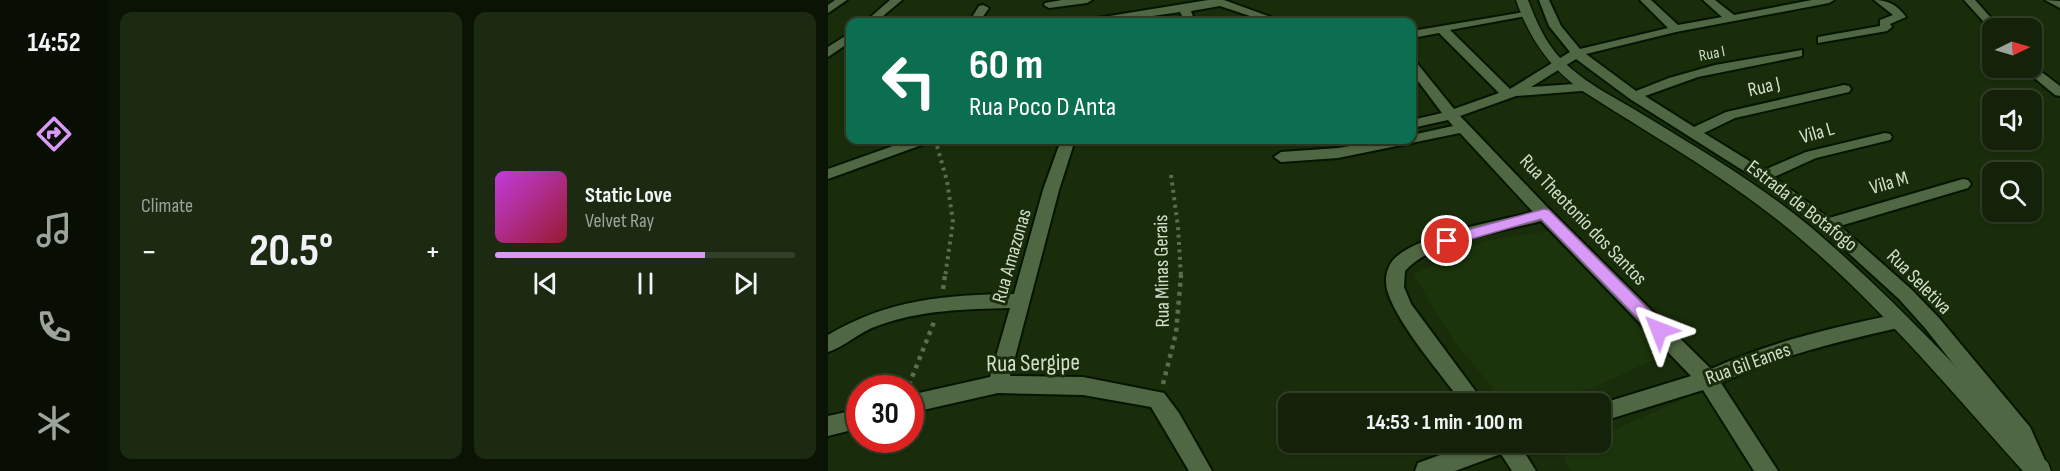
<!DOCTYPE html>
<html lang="en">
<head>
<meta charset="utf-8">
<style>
	body { margin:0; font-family:"Sofia Sans Condensed",sans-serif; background:#1c2a12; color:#f1f3f6; height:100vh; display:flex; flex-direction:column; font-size:22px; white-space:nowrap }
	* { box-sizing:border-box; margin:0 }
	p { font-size:20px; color:#9da49c }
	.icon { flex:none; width:33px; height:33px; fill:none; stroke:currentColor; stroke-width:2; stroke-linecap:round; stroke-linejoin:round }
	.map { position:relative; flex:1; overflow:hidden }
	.details { display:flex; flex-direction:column; gap:12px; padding:12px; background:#0a1304; width:720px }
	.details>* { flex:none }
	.banner { position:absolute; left:18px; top:18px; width:570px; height:126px; border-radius:12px; box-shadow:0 2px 4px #0004,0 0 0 2px #323f29; background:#0b6e4f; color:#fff; overflow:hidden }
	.needle { width:39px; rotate:85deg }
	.controls { position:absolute; left:1154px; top:18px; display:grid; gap:12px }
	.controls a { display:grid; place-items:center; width:60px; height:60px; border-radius:12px; background:#132208; box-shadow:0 2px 4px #0004,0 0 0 2px #323f29; font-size:30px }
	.speed { position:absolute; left:18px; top:375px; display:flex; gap:12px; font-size:30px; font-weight:700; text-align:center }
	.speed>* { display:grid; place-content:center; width:78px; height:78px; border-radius:50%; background:#132208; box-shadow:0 2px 4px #0004,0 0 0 2px #323f29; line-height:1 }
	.speed .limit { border:9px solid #d22; background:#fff; color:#111 }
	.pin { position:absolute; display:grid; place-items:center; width:51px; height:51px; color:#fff; margin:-26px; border:3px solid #fff; border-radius:50%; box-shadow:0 2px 6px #0007 }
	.me { position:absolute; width:66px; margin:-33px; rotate:315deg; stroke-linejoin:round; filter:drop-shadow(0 0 4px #0008) }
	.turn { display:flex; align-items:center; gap:21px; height:126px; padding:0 24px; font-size:27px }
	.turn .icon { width:78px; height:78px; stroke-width:2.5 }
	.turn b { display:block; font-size:42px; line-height:51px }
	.big { font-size:45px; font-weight:700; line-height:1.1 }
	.details .widget { flex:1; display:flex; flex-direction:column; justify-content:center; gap:9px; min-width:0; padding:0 21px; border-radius:12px; background:#1c2a12 }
	.song { display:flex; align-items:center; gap:18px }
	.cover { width:72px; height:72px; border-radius:9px; background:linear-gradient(135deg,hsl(290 70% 55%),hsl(350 70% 35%)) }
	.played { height:6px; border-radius:3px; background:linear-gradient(90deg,#d99af7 70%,#323f29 70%) }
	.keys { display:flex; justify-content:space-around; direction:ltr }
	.heat { display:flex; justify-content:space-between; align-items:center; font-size:33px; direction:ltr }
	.details .tiles { flex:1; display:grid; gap:12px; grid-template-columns:repeat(2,1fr) }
	.trip { position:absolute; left:450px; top:393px; width:333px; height:60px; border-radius:12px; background:#132208; box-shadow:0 2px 4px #0004,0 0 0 2px #323f29; font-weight:700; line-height:60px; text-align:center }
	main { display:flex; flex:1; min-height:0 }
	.tab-bar { display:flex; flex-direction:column; width:108px; justify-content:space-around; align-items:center; background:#080e03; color:#9da49c }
	.tab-bar .icon { width:42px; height:42px }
	.tab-bar .active { color:#d99af7 }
	.tab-bar b { font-size:27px; color:#f1f3f6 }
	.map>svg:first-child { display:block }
</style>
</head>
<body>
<main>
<nav class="tab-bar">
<b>14:52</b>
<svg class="icon active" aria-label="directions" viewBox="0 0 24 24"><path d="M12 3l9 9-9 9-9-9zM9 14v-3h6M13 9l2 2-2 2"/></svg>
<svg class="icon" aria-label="music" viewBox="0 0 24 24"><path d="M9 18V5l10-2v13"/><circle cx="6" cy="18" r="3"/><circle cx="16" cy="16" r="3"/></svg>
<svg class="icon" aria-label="phone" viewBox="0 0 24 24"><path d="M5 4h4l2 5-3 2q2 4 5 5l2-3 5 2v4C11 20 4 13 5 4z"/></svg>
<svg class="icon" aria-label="climate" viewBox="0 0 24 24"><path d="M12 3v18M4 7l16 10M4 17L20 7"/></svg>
</nav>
<section class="details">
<div class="tiles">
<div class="widget"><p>Climate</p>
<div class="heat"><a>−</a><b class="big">20.5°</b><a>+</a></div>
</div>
<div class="widget">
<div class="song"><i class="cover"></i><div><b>Static Love</b><p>Velvet Ray</p></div></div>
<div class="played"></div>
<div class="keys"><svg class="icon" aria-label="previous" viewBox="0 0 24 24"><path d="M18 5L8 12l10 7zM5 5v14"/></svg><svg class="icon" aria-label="pause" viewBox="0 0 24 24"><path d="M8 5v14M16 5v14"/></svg><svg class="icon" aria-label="next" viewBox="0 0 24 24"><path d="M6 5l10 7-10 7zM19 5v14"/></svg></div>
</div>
</div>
</section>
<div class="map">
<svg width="1232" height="471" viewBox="0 0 1232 471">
	<rect width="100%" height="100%" fill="#192d0b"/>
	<!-- built -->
	<g fill="#1c340b">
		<path d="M 723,231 L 771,280 L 835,355 L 769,386 L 710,403 L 677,403 L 626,341 L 585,274 L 657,241 Z"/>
		<path d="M 877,389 L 926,471 L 743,471 L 734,453 L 758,443 L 772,442 L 773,436 Z"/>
	</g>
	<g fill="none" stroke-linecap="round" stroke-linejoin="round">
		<defs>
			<g id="street">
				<path d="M 7,0 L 19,0 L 0,13 L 0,5 Z"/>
				<path d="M 62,0 L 74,0 L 48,22 L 37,22 Z"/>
				<path d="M 234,0 L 264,0 L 259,3 L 221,8 L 216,5 L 217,3 Z"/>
				<path d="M 380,0 L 396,0 L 456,22 L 440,22 L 392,6 L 363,11 L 367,22 L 357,22 L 352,12 L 283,22 L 257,22 L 263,19 Z"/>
				<path d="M 711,0 L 721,0 L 733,26 L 752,49 L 840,28 L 812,0 L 823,0 L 850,25 L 894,17 L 875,0 L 887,0 L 906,15 L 984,0 L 1006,0 L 1001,3 L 848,32 L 758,54 L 808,91 L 841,78 L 887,65 L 974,50 L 974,56 L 870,77 L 817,96 L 866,127 L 898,112 L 1016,85 L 1021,86 L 1023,89 L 1021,92 L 907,118 L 876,133 L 936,170 L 978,152 L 1057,133 L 1062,134 L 1064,137 L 1062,140 L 988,158 L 946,177 L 1001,218 L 1135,179 L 1140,180 L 1143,184 L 1140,188 L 1012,226 L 1083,289 L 1111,318 L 1202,427 L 1216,458 L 1213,465 L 1205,468 L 1197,465 L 1186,441 L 1097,328 L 1071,299 L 993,228 L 930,180 L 802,99 L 748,59 L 703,87 L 761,83 L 767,87 L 766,90 L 688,96 L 632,116 L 722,210 L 883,369 C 942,342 1006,327 1070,314 L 1077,316 L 1079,321 L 1077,326 L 1070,328 C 1009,342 950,356 893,383 L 950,471 L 926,471 L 875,390 L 772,422 L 772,404 L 863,376 L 713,221 C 674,232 604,240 577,271 L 576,287 L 583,304 L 657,404 L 635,404 C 613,374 571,326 560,293 C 556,281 558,268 566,259 C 591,234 670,221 705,212 L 632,133 L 510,158 L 453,162 L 446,157 L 453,152 L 510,148 L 560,140 L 584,140 L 584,135 L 625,126 L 620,120 L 584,128 L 584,120 L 614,113 L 584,73 L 584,61 L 588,62 L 626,109 L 671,93 L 611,33 L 584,38 L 584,31 L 702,11 L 702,15 L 698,16 L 622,30 L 682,89 L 742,52 L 721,26 Z"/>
				<path d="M 1046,0 C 1060,0 1069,5 1078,17 L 1062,24 L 1064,27 L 1059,31 L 990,43 L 990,37 L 1052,26 L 1052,20 L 1065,15 Z"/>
				<path d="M 1136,0 L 1147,0 L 1172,28 L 1163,30 Z"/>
				<path d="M 1217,0 L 1232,1 L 1232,8 Z"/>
				<path d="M 155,5 L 161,8 L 151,22 L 141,22 L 151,6 Z"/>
				<path d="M 22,33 L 22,42 L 0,57 L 0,47 Z"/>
				<path d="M 1203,64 L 1232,86 L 1232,96 L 1227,95 L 1198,71 L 1196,68 L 1203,68 Z"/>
				<path d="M 82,140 L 101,140 L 99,143 L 0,179 L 0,169 Z"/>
				<path d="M 233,140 L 247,140 L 231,190 L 182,376 L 255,377 L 336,393 L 351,413 L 384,471 L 361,471 L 323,407 L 255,395 L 170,393 L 82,413 L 82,395 L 162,377 L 182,308 C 138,309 91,310 49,326 C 31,332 18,346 0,352 L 0,335 C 61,299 116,295 186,294 L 215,190 Z"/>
				<path d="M 32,409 L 32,428 L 0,436 L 0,416 Z"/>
				<path d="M 648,442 L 690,442 L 708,471 L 684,471 L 673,454 L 627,471 L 587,471 L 590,463 Z"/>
			</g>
			<path id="secondary" d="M 688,0 L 700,0 C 708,21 717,42 733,59 C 757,84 790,99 819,117 C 876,152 934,186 985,229 C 1069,301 1143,383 1220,463 L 1223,471 L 1195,471 C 1122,390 1052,305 968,235 C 902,179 826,137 753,90 C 721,67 701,38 688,0 Z"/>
		</defs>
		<!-- street casing -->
		<use href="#street" stroke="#041500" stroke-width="4"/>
		<!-- secondary casing -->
		<use href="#secondary" stroke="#041500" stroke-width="3"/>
		<!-- path-far1 -->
		<g stroke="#5c6d50" stroke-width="4" stroke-dasharray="3 4.5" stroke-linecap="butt">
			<path d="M 109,146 L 119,181 L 125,222 L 117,277"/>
			<path d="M 343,175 L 350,227 L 353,277"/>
		</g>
		<!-- path -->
		<g stroke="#5c6d50" stroke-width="4.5" stroke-dasharray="4 5" stroke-linecap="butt">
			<path d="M 115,289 L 117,275"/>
			<path d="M 335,384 L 348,333 L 353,275"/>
			<path d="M 81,385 L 106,322"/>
		</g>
		<!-- street -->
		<use href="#street" fill="#506743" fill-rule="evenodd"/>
		<!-- secondary -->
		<use href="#secondary" fill="#506743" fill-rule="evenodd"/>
	</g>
	<!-- route -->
	<path fill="#d99af7" stroke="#8d64a1" stroke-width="1.5" d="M 716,209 L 721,210 L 836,325 L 838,330 L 836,334 L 831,336 L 825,334 L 713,219 L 619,246 L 612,241 L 614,237 Z"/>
	<g text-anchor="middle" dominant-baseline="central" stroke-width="6" stroke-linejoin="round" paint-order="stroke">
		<!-- far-street labels -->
		<g font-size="16" fill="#d2dfcb" stroke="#192d0b">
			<text transform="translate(884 54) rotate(-11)">Rua I</text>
		</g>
		<!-- street labels -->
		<g font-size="20" fill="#d2dfcb" stroke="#192d0b">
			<text transform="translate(936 87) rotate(-13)">Rua J</text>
			<text transform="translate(989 133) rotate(-16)">Vila L</text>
			<text transform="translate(1061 183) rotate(-16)">Vila M</text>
			<text transform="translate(974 206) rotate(38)">Estrada de Botafogo</text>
			<text transform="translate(755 220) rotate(46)">Rua Theotonio dos Santos</text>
			<text transform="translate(184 256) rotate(-74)">Rua Amazonas</text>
			<text transform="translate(334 271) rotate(-91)">Rua Minas Gerais</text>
			<text transform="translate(1091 282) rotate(45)">Rua Seletiva</text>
			<text transform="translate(920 364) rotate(-20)">Rua Gil Eanes</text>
		</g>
		<!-- near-street labels -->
		<g font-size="24" fill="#d2dfcb" stroke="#192d0b">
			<text transform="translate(205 363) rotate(-1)">Rua Sergipe</text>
		</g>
	</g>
</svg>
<div class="controls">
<a><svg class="needle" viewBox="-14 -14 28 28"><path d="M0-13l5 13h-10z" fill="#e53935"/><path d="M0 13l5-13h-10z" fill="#9da49c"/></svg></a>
<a><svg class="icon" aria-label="sound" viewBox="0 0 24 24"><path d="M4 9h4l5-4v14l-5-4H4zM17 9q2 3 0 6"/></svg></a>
<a><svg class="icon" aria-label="search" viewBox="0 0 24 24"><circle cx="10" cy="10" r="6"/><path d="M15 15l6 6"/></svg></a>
</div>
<div class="speed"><div class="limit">30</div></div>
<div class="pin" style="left:619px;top:241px;background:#d93025"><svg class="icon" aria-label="arrive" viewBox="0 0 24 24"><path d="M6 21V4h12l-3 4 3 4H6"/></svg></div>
<svg class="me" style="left:831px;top:330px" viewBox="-20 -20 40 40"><path d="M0-17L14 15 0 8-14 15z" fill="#d99af7" stroke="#fff" stroke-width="4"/></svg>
<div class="trip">14:53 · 1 min · 100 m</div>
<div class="banner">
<div class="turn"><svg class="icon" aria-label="left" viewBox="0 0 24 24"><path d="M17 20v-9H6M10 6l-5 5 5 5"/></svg><div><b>60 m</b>Rua Poco D Anta</div></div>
</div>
</div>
</main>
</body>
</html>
